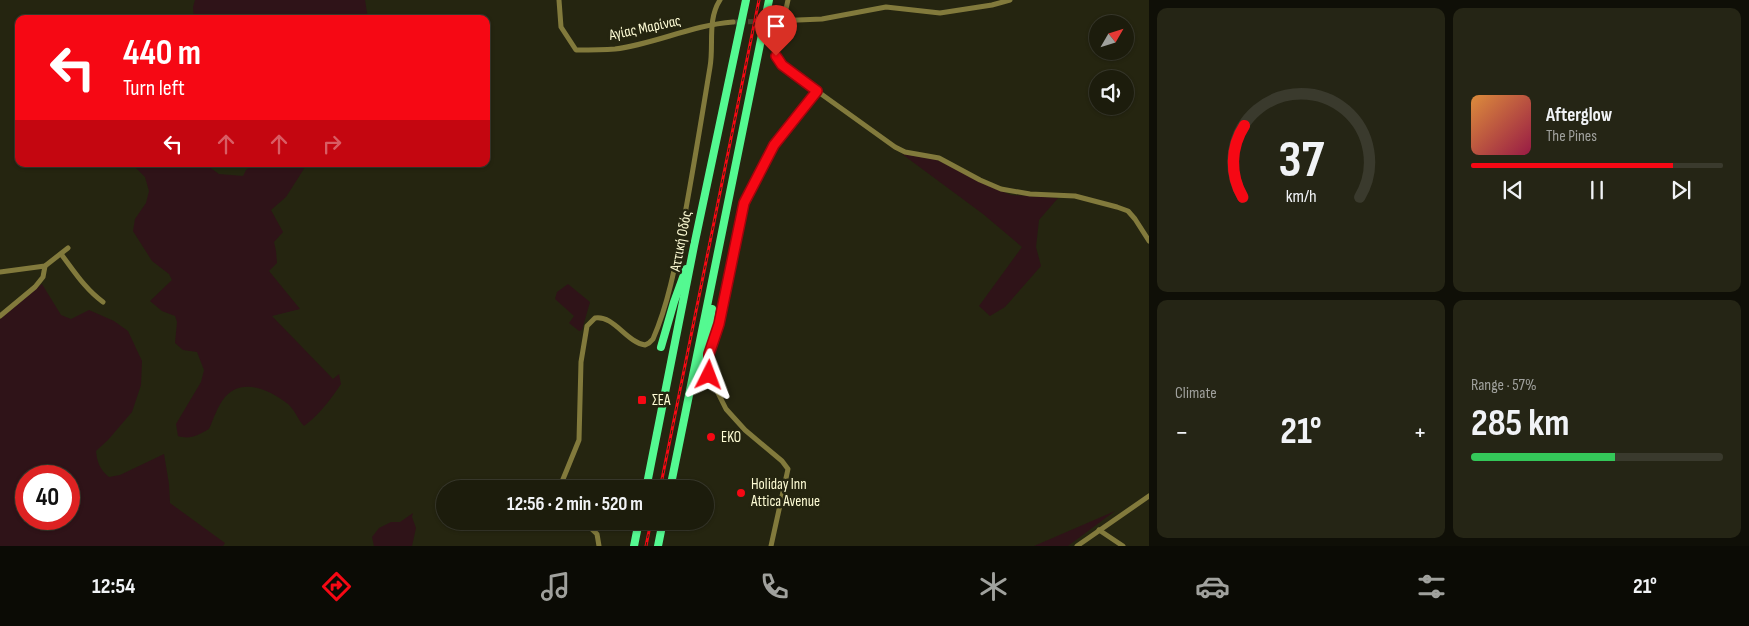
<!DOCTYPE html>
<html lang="en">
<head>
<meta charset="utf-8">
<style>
	body { margin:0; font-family:"Sofia Sans Condensed",sans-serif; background:#252515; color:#f1f3f6; height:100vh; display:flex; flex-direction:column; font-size:19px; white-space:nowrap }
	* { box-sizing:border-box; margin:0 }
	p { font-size:16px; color:#a0a19d }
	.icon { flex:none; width:28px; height:28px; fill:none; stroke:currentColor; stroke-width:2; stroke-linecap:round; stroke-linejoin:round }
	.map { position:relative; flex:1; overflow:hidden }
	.details { display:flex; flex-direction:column; gap:8px; padding:8px; background:#0f0f07; width:600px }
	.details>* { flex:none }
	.hud { position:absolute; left:15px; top:15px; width:475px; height:152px; border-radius:10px; box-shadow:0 1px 4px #0004,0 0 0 1px #3a3a2d; background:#f60814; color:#fff; overflow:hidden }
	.needle { width:32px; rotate:51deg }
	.fabs { position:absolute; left:1089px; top:15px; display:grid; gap:10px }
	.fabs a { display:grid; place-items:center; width:45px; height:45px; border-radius:50%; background:#1c1c0c; box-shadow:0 1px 4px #0004,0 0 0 1px #3a3a2d; font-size:25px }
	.speed { position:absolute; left:15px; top:465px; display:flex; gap:10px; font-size:25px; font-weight:700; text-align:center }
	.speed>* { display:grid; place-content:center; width:65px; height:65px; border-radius:50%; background:#1c1c0c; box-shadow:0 1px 4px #0004,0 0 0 1px #3a3a2d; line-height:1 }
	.speed .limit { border:8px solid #d22; background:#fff; color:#111 }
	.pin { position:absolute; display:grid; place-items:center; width:42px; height:42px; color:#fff; margin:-51px -21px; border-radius:50% 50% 50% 0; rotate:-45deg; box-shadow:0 0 5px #0007 }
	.pin .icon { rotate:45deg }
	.me { position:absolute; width:55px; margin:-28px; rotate:3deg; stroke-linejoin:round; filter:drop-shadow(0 0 4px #0008) }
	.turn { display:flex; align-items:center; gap:18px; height:105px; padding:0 25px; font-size:22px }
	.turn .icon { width:65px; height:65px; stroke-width:2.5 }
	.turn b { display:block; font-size:35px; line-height:42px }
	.lanes { display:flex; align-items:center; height:48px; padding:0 25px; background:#0003; justify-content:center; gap:25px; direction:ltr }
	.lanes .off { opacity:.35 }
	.big { font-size:38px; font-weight:700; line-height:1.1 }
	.details .tile { flex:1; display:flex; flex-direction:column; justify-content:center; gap:8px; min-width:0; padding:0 18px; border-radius:10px; background:#252515 }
	.details .dial { align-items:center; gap:0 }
	.dial svg { height:130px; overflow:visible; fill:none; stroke:#3a3a2d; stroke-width:7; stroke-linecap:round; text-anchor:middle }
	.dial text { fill:#f1f3f6; stroke:none }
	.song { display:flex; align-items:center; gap:15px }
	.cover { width:60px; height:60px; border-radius:8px; background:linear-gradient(135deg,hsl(30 70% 55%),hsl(340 70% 35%)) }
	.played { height:5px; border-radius:2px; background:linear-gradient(90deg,#f60814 80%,#3a3a2d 80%) }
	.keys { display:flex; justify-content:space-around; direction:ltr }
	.heat { display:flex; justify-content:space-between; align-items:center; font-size:28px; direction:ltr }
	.charge { height:8px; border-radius:4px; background:linear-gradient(90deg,#34c759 57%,#3a3a2d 0) }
	.details .tiles { flex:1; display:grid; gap:8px; grid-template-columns:repeat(2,1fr) }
	.trip { position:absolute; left:436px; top:480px; width:278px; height:50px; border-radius:25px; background:#1c1c0c; box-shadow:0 1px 4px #0004,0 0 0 1px #3a3a2d; font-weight:700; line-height:50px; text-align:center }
	.tabs { display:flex; height:80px; justify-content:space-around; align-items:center; background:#0b0b05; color:#a0a19d }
	.tabs .icon { width:35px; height:35px }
	.tabs .selected { color:#f60814 }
	.tabs b { font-size:22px; color:#f1f3f6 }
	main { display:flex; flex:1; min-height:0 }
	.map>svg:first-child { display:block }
</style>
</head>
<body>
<main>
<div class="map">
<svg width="1149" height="546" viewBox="0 0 1149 546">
	<rect width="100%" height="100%" fill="#252510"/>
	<!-- green -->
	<g fill="#2f1318" fill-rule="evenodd">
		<path d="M 195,0 L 365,0 L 368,19 L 194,19 L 193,7 Z"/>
		<path d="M 902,154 L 937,160 L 987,185 L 1011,195 L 1058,198 L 1039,220 L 1036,247 L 1041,266 L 1005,307 L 990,316 L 979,306 L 1022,247 L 983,214 Z"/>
		<path d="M 132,164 L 205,164 L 219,174 L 243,176 L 246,170 L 254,164 L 307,164 L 286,197 L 271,210 L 283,232 L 274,242 L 276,251 L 277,263 L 269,271 L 300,309 L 272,316 L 333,379 L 339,374 L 341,384 C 330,400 320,414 304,426 C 298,420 295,410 288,404 C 270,390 243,377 225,397 C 217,407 214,418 209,429 C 198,435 190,440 178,436 L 176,424 L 201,382 L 204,370 L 197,352 L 183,350 L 175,343 L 177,322 L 175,316 L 162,311 L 150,301 L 172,280 L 169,274 L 152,261 L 133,231 L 135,219 L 146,203 L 149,191 L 145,177 Z"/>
		<path d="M 42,284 L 61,315 L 71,319 L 89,310 L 114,321 L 128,331 L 142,361 L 141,385 L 132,412 L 108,440 L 96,451 C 97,462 100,470 109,477 L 120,475 L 164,454 L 169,484 L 170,503 L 225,543 L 223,546 L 0,546 L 0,319 ZM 26,476 L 69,476 L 69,519 L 26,519 Z"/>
		<path d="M 568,284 L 590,302 L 582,330 L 579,331 L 569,323 L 574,316 L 555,299 L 557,292 Z"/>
		<path d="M 1115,511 L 1068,546 L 1034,546 Z"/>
		<path d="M 413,513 L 412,517 L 416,528 L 412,546 L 374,546 L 372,537 L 379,528 L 391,522 L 400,522 Z"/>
	</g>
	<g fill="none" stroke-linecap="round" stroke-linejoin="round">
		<!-- minor-tunnel -->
		<path stroke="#46452e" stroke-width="5" stroke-dasharray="5 2.5" stroke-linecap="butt" d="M 733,22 L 774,21"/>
		<!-- minor -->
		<g stroke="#827a3c" stroke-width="5">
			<path d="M 559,0 L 561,27 L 576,50 C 588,50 602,50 615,49 C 655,44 692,25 733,22"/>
			<path d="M 774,21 L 822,19 L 886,7 L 940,13 L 992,5 L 1010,0"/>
			<path d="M 817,91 L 895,147 L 905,152 L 939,158 L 980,180 L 1001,189 L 1030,194 L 1075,196 L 1117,207 L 1128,211 L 1135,219 L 1149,241"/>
			<path d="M 61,254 C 74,271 85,289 103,302"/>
			<path d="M 0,272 L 45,266 L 68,248"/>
			<path d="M 0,316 L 35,287 L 43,277 L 45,266"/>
			<path d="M 559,489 L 579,440 L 581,362 L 587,326 L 595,318 C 614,315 626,342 645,345 L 649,343 L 653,339 C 670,300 677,256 685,214 C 694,165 702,116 710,67 C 714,45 707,20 720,0"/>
			<path d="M 583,521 L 597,534 L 599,546"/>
			<path d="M 1099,530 L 1123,546"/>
			<path d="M 771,546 L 788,469 L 782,461 L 745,430 L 726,409 L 709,375 L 709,354 L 719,324 L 744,203 L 774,145 L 817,91 C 805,82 778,67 776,53 L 788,0"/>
			<path d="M 1077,546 L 1149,496"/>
		</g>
		<!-- highway -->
		<g stroke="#54f991" stroke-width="8">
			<path d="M 661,347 L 674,302 L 686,269"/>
			<path d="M 702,369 L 712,309"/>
			<path d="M 646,489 L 694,246 L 746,0"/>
			<path d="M 670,489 L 769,0"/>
			<path d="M 634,546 L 639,521"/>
			<path d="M 658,546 L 663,521"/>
		</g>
		<defs>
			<g id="rail">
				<path d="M 660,489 L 759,0"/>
				<path d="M 646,546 L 651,521"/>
			</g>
		</defs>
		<!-- rail casing -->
		<use href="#rail" stroke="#f60814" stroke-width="3"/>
		<!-- rail -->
		<use href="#rail" stroke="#252510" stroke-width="1" stroke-dasharray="4" stroke-linecap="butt"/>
	</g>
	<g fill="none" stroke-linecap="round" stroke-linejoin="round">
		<defs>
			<path id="route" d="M 709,375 L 709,354 L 719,324 L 744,203 L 774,145 L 817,91 L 782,65 L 776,56"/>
		</defs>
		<!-- route casing -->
		<use href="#route" stroke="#a0050d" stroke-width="12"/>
		<!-- route -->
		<use href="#route" stroke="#f60814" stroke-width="9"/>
	</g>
	<!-- markers -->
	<g fill="#f60814" stroke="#252510" stroke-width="2">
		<rect x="637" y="395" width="10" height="10" rx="2.5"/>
		<circle cx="711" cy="437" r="5"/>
		<circle cx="741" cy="493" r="5"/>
	</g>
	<g text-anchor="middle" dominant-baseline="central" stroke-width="5" stroke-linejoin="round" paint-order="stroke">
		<!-- street labels -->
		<g font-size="15" fill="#fefcd5" stroke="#252510">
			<text transform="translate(645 28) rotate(-12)">Αγίας Μαρίνας</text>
			<text transform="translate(681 241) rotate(-79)">Αττική Οδός</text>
		</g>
		<!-- poi labels -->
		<g font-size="15" fill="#fefcd5" stroke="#252510" text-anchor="start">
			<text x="652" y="400">ΣΕΑ</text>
			<text x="721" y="437">EKO</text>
			<text x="751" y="484">Holiday Inn<tspan x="751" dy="17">Attica Avenue</tspan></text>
		</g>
	</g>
</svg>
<div class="fabs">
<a><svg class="needle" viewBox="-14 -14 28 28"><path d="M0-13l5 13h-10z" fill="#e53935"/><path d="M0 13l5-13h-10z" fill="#a0a19d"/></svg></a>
<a><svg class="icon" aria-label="sound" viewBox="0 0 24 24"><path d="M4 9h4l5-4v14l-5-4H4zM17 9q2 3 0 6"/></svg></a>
</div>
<div class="speed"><div class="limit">40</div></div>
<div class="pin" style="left:776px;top:56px;background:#d93025"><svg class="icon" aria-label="arrive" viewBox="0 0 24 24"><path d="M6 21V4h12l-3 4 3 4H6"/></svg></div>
<svg class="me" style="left:709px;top:375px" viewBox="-20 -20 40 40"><path d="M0-17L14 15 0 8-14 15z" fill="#f60814" stroke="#fff" stroke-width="4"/></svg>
<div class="trip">12:56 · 2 min · 520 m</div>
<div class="hud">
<div class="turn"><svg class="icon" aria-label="left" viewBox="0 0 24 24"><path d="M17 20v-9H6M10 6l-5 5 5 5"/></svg><div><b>440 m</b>Turn left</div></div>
<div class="lanes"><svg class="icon" aria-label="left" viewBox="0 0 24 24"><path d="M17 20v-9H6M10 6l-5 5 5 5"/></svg><svg class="icon off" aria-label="ahead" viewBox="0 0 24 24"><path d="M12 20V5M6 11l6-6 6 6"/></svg><svg class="icon off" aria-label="ahead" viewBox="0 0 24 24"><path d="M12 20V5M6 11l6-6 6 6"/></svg><svg class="icon off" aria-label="right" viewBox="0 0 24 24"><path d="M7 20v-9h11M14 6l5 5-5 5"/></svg></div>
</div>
</div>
<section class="details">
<div class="tiles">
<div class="tile dial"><svg viewBox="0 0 100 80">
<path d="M14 69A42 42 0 1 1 86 69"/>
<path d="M14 69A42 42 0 0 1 15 25" stroke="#f60814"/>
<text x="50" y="56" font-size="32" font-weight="700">37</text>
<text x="50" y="72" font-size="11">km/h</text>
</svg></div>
<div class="tile">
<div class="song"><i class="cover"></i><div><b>Afterglow</b><p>The Pines</p></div></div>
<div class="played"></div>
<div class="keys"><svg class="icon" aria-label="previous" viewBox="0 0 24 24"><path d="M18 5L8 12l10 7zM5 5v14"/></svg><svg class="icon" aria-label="pause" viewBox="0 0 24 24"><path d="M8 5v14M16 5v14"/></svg><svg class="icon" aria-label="next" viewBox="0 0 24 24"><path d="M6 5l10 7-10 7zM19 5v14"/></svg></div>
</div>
<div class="tile"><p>Climate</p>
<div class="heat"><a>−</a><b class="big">21°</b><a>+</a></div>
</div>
<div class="tile"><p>Range · 57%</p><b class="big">285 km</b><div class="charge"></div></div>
</div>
</section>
</main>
<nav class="tabs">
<b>12:54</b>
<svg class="icon selected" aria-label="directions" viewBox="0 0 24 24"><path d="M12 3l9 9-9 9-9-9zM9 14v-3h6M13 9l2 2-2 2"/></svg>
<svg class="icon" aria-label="music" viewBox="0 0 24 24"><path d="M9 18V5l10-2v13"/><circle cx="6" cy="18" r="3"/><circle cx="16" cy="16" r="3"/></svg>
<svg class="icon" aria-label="phone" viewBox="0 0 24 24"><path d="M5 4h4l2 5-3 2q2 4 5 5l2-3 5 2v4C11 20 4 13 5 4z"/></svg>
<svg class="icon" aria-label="climate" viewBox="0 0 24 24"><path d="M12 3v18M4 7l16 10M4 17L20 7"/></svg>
<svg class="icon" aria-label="car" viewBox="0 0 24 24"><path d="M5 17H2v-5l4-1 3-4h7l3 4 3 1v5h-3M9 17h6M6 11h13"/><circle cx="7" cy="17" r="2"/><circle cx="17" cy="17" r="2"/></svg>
<svg class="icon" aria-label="filters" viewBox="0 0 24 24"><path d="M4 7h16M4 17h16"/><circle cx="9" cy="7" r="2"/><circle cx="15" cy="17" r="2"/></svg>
<b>21°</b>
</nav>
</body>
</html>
